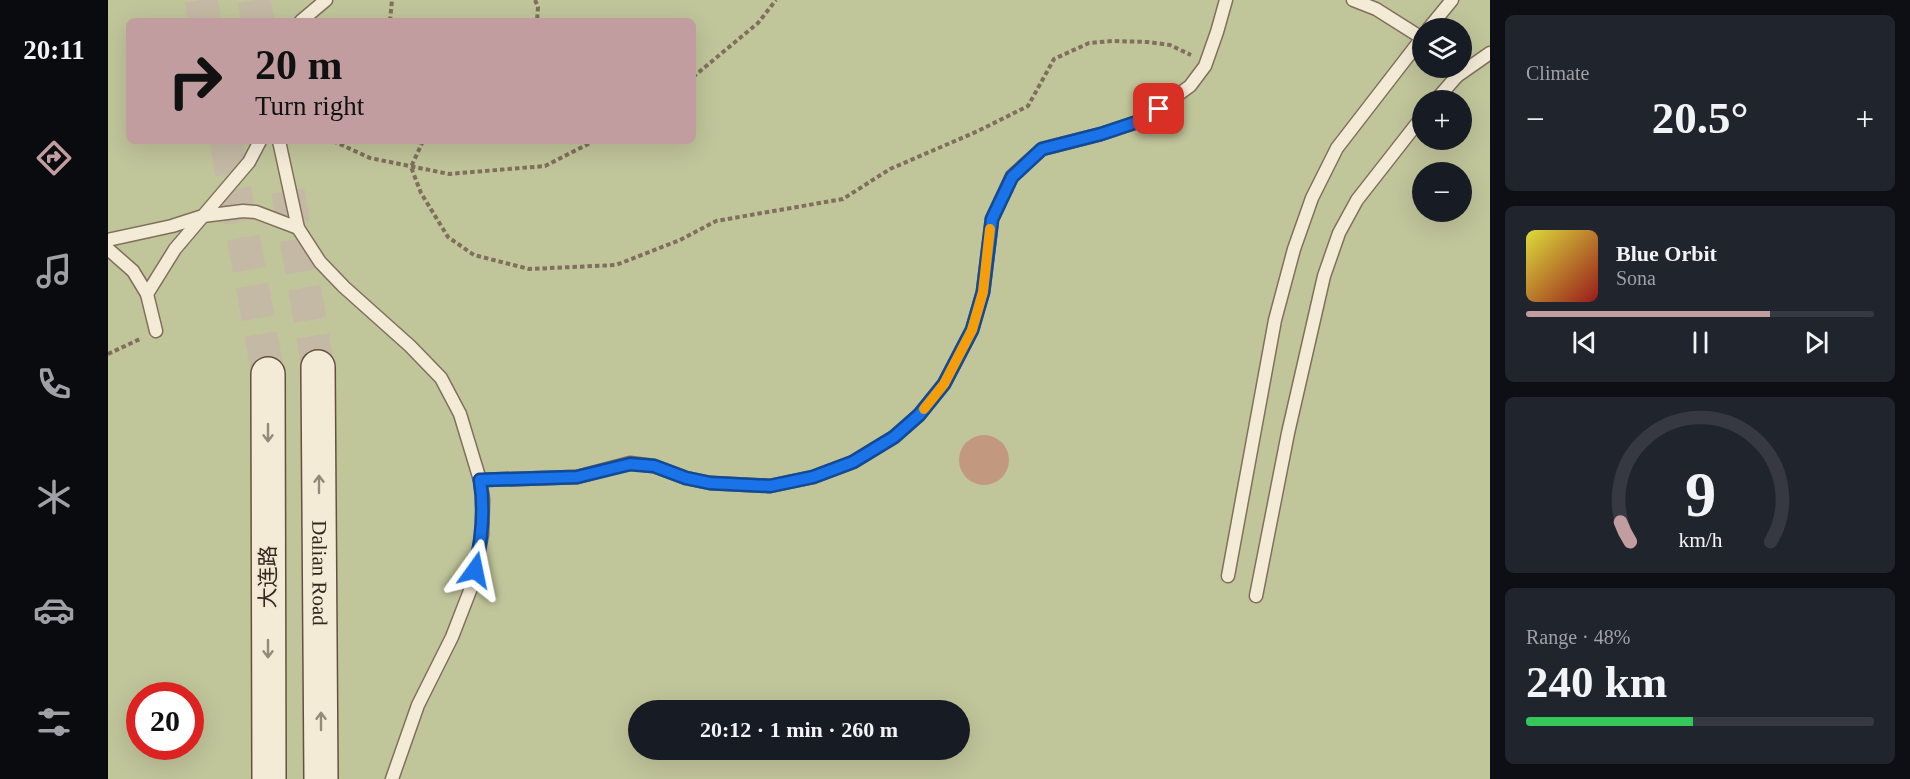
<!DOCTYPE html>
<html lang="en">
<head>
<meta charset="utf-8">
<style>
	body { margin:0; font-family:"Times New Roman","Noto Sans SC",serif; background:#20242c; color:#f1f3f6; height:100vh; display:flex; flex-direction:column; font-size:22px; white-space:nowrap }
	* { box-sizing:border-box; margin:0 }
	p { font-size:20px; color:#9ea1a6 }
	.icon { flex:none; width:33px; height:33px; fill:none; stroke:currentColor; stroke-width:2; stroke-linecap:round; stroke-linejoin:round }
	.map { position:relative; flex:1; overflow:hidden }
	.sheet { display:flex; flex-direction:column; gap:15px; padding:15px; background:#0d0f14; width:420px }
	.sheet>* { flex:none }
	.top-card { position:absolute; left:18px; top:18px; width:570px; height:126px; border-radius:9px; box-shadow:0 6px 24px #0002; background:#c29da0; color:#111; overflow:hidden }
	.controls { position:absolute; left:1304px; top:18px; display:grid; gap:12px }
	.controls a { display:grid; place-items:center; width:60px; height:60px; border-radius:50%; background:#171b24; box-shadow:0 6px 24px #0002; font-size:30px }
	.speed { position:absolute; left:18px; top:682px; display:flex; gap:12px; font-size:30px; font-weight:700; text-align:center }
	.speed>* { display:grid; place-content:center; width:78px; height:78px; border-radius:50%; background:#171b24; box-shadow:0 6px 24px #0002; line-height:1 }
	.speed .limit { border:9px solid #d22; background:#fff; color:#111 }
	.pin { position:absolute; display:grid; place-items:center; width:51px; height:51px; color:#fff; margin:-26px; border-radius:12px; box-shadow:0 3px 9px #0006 }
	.me { position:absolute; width:66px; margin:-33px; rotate:12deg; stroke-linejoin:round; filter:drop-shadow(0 0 4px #0008) }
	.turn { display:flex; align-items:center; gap:21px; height:126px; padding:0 30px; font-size:27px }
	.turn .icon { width:78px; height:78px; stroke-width:2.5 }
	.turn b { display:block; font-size:42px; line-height:51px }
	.big { font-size:45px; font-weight:700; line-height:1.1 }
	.sheet .tile { flex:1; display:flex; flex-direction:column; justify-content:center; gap:9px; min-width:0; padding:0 21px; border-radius:9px; background:#20242c }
	.sheet .dial { align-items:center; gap:0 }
	.dial svg { height:156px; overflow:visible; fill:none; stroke:#363941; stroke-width:7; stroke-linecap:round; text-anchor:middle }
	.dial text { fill:#f1f3f6; stroke:none }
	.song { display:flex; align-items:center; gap:18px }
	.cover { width:72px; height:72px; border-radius:9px; background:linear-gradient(135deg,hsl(60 70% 55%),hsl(0 70% 35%)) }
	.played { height:6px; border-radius:3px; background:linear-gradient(90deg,#c29da0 70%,#363941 70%) }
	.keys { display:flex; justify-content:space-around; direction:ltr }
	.heat { display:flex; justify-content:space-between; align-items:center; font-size:33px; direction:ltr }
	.charge { height:9px; border-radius:4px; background:linear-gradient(90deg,#34c759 48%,#363941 0) }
	.trip { position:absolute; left:520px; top:700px; width:342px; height:60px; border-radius:30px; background:#171b24; box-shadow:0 6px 24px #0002; font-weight:700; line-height:60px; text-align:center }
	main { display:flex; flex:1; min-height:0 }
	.tabs { display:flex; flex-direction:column; width:108px; justify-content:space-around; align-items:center; background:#090b0e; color:#9ea1a6 }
	.tabs .icon { width:42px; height:42px }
	.tabs .selected { color:#c29da0 }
	.tabs b { font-size:27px; color:#f1f3f6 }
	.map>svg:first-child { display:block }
</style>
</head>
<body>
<main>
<nav class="tabs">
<b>20:11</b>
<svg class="icon selected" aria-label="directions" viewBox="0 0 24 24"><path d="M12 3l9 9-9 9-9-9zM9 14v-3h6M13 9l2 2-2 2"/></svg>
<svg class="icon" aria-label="music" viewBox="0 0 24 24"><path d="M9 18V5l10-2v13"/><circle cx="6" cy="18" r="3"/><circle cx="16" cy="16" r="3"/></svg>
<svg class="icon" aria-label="phone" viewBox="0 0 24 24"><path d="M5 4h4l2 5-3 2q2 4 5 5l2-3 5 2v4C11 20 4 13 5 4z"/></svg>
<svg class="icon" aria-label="climate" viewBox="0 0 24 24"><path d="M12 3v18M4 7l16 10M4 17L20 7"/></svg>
<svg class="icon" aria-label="car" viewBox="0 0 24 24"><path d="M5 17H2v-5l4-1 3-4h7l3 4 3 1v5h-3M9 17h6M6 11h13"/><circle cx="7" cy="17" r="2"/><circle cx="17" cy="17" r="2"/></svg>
<svg class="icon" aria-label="filters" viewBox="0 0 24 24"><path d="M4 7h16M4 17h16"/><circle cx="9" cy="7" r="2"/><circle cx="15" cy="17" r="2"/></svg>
</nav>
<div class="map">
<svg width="1382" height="779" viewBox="0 0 1382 779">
	<rect width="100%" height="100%" fill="#e8ddc5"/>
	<!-- green -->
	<path fill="#c1c59a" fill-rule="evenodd" d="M 0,0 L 1382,0 L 1382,779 L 0,779 ZM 21,21 L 585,21 L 585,141 L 21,141 ZM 1314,28 L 1353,28 L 1353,68 L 1314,68 ZM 1314,100 L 1353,100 L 1353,140 L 1314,140 ZM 1314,172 L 1353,172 L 1353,212 L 1314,212 ZM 32,696 L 82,696 L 82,747 L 32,747 ZM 531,711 L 852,711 L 852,750 L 531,750 Z"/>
	<!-- building -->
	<circle fill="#c2997f" cx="876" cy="460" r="25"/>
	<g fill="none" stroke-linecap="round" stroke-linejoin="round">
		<!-- secondary-tunnel -->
		<g stroke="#c4b9a4" stroke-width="33" stroke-dasharray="33 16" stroke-linecap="butt">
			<path d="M 93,0 L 97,21"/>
			<path d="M 146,0 L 150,21"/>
			<path d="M 118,141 L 160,374"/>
			<path d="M 180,191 L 210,367"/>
		</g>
		<defs>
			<g id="service">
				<path d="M 1245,0 L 1268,9 L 1314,38"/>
				<path d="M 193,21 L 218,0"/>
				<path d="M 1321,28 L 1344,0"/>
				<path d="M 1342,68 L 1349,76 L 1382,53"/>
				<path d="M 1328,100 L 1349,76"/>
				<path d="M 171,141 L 190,228 L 212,262 L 236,287 L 302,346 L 333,378 L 352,414 L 372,480 L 375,499 L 374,535 L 363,588 L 344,637 L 310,705 L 284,779"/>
				<path d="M 0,240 L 64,226 L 95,216 L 141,162 L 152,141"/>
				<path d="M 0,249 L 25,271 L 39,294 L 48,331"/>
				<path d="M 39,294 L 67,249 L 95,216 L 135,211 L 148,212 L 190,228"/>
				<path d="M 372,480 L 469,477 L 522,463 L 546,466 L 578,478 L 602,483 L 662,486 L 705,477 L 745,462 L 786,437 L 811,415 L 836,384 L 864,330 L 875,292 L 884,219 L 904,176 L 934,149 L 993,134 L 1035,120 L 1082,86 L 1097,66 L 1109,32 L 1118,0"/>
				<path d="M 1120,576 L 1167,320 L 1186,249 L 1204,198 L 1229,148 L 1314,38"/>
				<path d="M 1148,596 L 1180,433 L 1216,276 L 1231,233 L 1249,200 L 1314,117"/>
			</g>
			<g id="secondary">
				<path id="s1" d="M 210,367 L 213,779"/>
				<path d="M 160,374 L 161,779"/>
			</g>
		</defs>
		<!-- service casing -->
		<use href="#service" stroke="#816f5d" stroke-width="15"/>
		<!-- secondary casing -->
		<use href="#secondary" stroke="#635140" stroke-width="36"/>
		<!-- path -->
		<g stroke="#816f5d" stroke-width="4" stroke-dasharray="4.5 3" stroke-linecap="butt">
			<path d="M 427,0 L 430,7 L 429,21"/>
			<path d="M 282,21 L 284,0"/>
			<path d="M 585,77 L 650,23 L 668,0"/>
			<path d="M 225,141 L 262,158 L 341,174 L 437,166 L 486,141"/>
			<path d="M 315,141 L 303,167 L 313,193 L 340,237 L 366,255 L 421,269 L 508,265 L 572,240 L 608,221 L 735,199 L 782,169 L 870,131 L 920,106 L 946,59 L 981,43 L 1004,41 L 1040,42 L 1062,45 L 1083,55"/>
			<path d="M 0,354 L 32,339"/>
		</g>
		<!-- service -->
		<use href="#service" stroke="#f4ebd7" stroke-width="12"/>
		<!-- secondary -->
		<use href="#secondary" stroke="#f4ebd7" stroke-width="33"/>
	</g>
	<!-- one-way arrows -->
	<defs><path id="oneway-shaft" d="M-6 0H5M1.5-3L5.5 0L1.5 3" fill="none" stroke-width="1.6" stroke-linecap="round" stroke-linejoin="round" transform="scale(1.5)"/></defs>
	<g stroke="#948a7b">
		<use href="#oneway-shaft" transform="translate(160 433) rotate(90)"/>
		<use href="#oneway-shaft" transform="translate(211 484) rotate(-90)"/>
		<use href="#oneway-shaft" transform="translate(160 649) rotate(90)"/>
		<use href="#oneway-shaft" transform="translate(213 721) rotate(-90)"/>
	</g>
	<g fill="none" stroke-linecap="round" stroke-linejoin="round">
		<defs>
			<path id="route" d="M 367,570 C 374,539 377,511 372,480 L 469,477 L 522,464 L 546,466 L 578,478 L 602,483 L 662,486 L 705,477 L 745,462 L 786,437 L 811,415 L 836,384 L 864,330 L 875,292 L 884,219 L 904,177 L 934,149 L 993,134 L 1035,120 L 1051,109"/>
		</defs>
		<!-- route casing -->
		<use href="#route" stroke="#114b97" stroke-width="15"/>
		<!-- route -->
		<use href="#route" stroke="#1a73e8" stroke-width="10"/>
		<!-- slow -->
		<path stroke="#f59e0b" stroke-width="10" d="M 816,409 L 836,384 L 864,330 L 875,292 L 882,229"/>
	</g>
	<g text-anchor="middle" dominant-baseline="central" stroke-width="4.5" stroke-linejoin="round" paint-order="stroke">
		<!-- street labels -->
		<g font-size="21" fill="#33281f" stroke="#f1e7d3">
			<text stroke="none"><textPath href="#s1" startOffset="206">Dalian Road</textPath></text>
			<text transform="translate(160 577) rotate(-90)">大连路</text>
		</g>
	</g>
</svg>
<div class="controls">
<a><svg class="icon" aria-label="layers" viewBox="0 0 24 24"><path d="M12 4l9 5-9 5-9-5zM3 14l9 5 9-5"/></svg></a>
<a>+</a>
<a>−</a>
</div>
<div class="speed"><div class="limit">20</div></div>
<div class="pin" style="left:1051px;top:109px;background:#d93025"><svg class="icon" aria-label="arrive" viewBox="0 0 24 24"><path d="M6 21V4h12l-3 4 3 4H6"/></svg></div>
<svg class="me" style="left:367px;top:570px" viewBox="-20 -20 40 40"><path d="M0-17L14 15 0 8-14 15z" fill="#1a73e8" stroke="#fff" stroke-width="4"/></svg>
<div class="trip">20:12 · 1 min · 260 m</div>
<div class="top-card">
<div class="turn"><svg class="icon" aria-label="right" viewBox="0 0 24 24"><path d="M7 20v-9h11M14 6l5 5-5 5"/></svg><div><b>20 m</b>Turn right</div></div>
</div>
</div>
<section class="sheet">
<div class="tile"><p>Climate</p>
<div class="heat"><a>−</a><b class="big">20.5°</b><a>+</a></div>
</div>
<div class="tile">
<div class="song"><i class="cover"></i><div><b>Blue Orbit</b><p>Sona</p></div></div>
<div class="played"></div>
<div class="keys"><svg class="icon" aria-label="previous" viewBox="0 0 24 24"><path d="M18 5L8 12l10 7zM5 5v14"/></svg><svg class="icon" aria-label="pause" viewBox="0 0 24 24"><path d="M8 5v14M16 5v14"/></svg><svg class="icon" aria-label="next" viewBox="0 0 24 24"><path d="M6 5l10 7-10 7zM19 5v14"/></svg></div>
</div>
<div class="tile dial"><svg viewBox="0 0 100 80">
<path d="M14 69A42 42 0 1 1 86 69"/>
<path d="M14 69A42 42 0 0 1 9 59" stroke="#c29da0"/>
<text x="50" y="56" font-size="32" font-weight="700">9</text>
<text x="50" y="72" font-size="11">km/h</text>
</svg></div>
<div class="tile"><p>Range · 48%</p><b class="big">240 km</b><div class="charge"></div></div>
</section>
</main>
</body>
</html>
